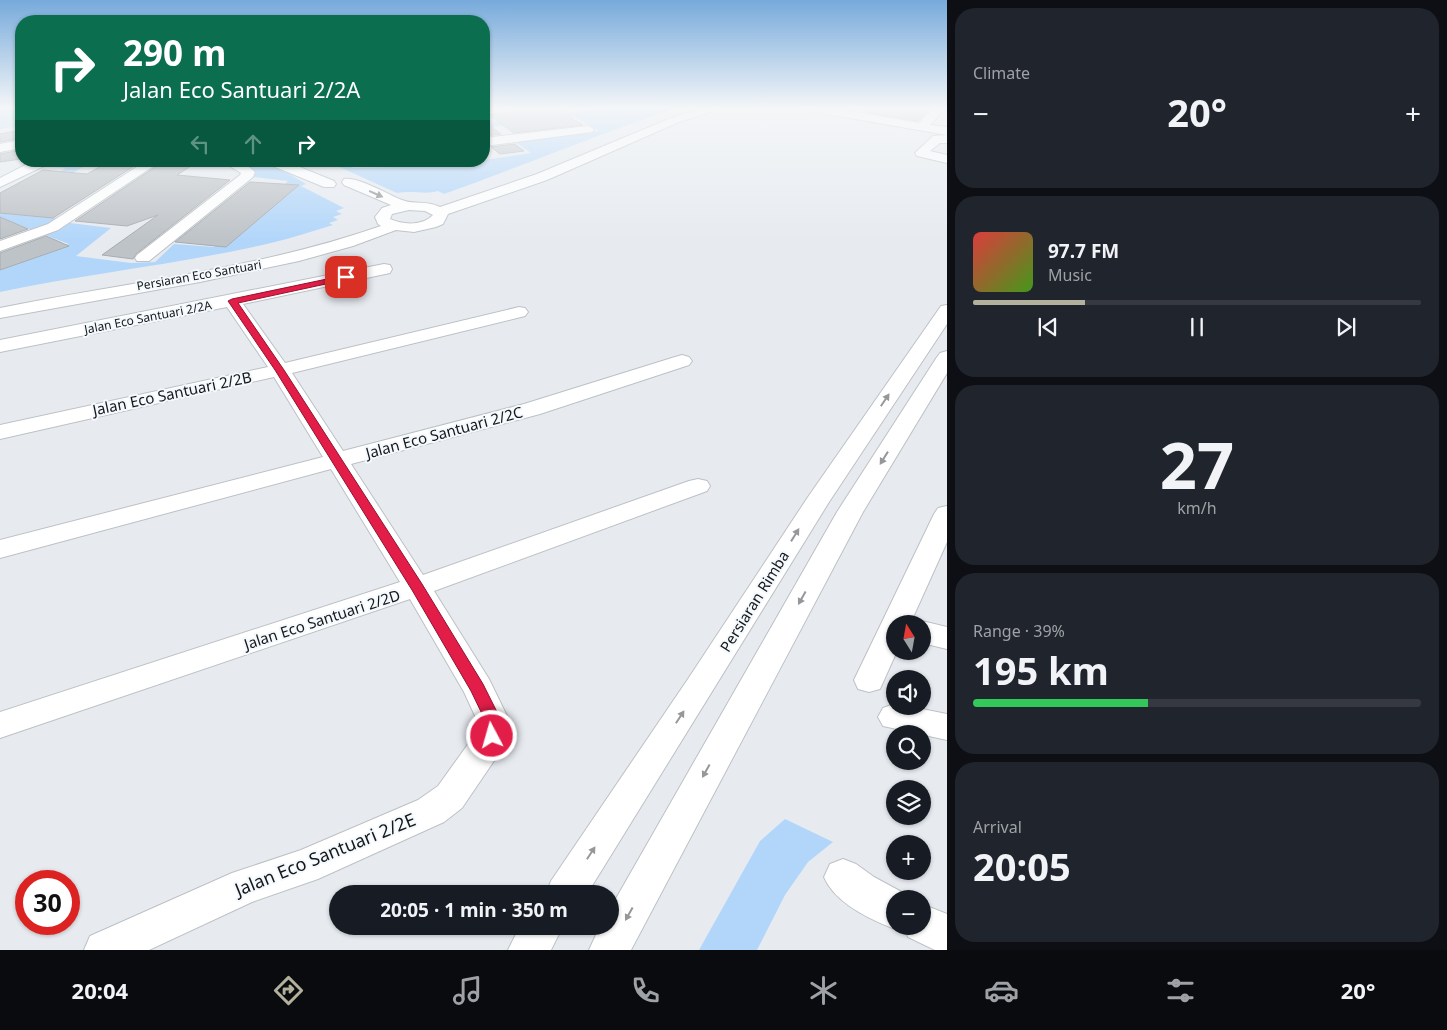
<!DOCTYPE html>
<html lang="en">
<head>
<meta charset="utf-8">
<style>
	body { margin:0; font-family:"Noto Sans",sans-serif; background:#20242c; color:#f1f3f6; height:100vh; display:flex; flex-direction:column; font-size:19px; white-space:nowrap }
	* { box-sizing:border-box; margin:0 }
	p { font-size:16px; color:#9ea1a6 }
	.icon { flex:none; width:28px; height:28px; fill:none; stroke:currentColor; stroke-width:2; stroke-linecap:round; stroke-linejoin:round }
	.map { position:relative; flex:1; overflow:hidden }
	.panel { display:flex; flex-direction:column; gap:8px; padding:8px; background:#0d0f14; width:500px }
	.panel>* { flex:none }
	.hud { position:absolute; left:15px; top:15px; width:475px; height:152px; border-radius:20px; box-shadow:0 1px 4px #0004; background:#0b6e4f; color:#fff; overflow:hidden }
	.needle { width:32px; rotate:349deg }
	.fabs { position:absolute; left:886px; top:615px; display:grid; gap:10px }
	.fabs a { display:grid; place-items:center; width:45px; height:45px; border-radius:50%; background:#171b24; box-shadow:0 1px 4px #0004; font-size:25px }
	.speed { position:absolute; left:15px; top:870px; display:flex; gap:10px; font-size:25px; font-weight:700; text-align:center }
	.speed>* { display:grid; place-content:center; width:65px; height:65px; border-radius:50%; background:#171b24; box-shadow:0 1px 4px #0004; line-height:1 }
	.speed .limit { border:8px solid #d22; background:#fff; color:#111 }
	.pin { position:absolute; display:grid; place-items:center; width:42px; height:42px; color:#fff; margin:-21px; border-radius:10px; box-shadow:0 2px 8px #0006 }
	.me { position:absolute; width:55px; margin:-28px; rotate:354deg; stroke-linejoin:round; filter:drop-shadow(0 0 4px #0008) }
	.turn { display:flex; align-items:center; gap:18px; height:105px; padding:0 25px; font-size:22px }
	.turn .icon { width:65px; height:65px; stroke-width:2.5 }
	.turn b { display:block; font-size:35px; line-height:42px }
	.lanes { display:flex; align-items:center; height:48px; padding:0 25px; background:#0003; justify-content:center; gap:25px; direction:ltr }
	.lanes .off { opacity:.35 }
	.big { font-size:38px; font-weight:700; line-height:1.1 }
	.panel .card { flex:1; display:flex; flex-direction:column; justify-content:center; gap:8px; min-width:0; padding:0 18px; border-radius:20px; background:#20242c }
	.panel .dial { align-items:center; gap:0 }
	.dial b { font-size:65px; line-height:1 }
	.song { display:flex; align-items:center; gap:15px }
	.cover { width:60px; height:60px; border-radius:8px; background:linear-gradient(135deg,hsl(0 70% 55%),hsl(100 70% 35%)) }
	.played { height:5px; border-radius:2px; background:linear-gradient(90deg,#b3b09b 25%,#363941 25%) }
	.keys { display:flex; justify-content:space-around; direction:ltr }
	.heat { display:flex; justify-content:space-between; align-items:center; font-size:28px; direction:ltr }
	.charge { height:8px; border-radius:4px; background:linear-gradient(90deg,#34c759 39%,#363941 0) }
	.trip { position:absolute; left:329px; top:885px; width:290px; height:50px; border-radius:25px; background:#171b24; box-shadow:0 1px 4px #0004; font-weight:700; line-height:50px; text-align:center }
	.dock { display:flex; height:80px; justify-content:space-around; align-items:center; background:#090b0e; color:#9ea1a6 }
	.dock .icon { width:35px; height:35px }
	.dock .selected { color:#b3b09b }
	.dock b { font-size:22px; color:#f1f3f6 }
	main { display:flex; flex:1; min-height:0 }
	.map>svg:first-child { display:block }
</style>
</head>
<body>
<main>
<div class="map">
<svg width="947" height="950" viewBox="0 0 947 950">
	<rect width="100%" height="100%" fill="#e7ebf0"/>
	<!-- green -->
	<g fill="#b2d6fa">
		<path d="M 0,107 L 21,107 L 21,125 L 0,129 Z"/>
		<path d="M 613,107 L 680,107 C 600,133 523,166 444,194 L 438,191 C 425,195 412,190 397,193 L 326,161 L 348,161 L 353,168 L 435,166 L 484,161 L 484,160 L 531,153 L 514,141 L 599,131 L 574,117 L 484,128 L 484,124 Z"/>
		<path d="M 43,161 L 97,161 L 81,168 L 9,214 L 53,217 L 62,222 L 111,228 L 76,256 L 131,263 L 155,262 L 174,244 L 214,247 L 288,181 L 253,177 L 254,172 L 237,161 L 268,161 L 306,184 L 301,186 L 344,208 L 336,211 L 342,214 L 333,217 L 338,220 L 329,223 L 333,225 C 312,231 292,238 271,243 C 181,264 90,273 0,292 L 0,268 L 69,244 L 0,218 L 0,206 L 66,168 L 37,166 Z"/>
		<path d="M 785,819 L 833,842 L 808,862 L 785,895 L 757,950 L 699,950 L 760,841 Z"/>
	</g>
	<!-- building -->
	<g fill="#bec3c7" stroke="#a8acb0">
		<path d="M 554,107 L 583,125 L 514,133 L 489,115 Z"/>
		<path d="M 866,107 L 931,107 L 918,121 L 865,112 Z"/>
		<path d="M 484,121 L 501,134 L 484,136 Z"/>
		<path d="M 21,130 L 21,138 L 0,142 L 0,134 Z"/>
		<path d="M 515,144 L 524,151 L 500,154 L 491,147 Z"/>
		<path d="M 21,150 L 21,159 L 0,162 L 0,154 Z"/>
		<path d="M 110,161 L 142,161 L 53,218 L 0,213 L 0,193 L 43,170 L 87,174 Z"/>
		<path d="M 161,163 L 191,166 L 177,175 L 230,180 L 136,254 L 133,259 L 102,255 L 158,215 L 127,226 L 75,221 Z"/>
		<path d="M 250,182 L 299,185 L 226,247 L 175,242 Z"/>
		<path d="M 0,217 L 28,229 L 0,239 Z"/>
		<path d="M 46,236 L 69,246 L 0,270 L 0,253 Z"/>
	</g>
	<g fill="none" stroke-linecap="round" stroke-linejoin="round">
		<defs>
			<g id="minor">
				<path d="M 523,107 L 518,110 L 484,114 L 484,108 Z"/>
				<path d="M 708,107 L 726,107 L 679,122 L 547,180 L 448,214 L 443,224 L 436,227 L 414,232 L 396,230 L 353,246 L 299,261 L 200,282 L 0,318 L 0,308 C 128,282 258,269 381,226 L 378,224 L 375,217 L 382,208 L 391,205 L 344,185 L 342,182 L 344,179 C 357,176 389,195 402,200 C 414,205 427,200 440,207 L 537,174 L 671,118 ZM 409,210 L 425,211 L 433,215 C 423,226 403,225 390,219 L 392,214 Z"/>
				<path d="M 799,107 L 826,107 L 919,123 L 934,107 L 946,107 L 930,125 L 947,127 L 947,135 L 804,110 Z"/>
				<path d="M 588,126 L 592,128 L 594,130 L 592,132 L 484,146 L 484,138 Z"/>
				<path d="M 947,135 L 947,143 L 940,143 L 930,151 L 947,155 L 947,163 L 917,156 L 915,153 L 933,136 Z"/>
				<path d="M 21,140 L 21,148 L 0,152 L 0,144 Z"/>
				<path d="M 33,161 L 44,161 L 45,163 L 44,166 L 0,187 L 0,178 Z"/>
				<path d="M 146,161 L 161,161 L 58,230 L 0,251 L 0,241 L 48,224 Z"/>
				<path d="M 221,161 C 234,161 245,162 255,172 L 253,177 L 149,261 L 137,261 L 135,258 L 137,255 L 240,175 L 241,173 Z"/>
				<path d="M 267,161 L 285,161 L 334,181 L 336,184 L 334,187 L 324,187 L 268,164 Z"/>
				<path d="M 384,264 L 390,265 L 392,269 L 390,273 L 243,304 L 285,363 L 519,307 L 525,308 L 528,312 L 525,316 L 292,373 L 343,451 L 524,404 L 675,357 L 682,355 L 689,357 L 692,361 L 689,365 L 540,414 L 351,464 L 423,575 L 689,481 L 698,479 L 707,481 L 710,486 L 707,491 L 434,591 L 489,679 L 508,718 L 508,736 L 504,746 L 462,808 L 444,822 L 318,879 L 252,902 L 149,950 L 84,950 L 90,936 L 232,873 L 301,850 L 418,800 L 438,786 L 476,733 L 476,718 L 464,692 L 410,599 L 0,738 L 0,712 L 400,582 L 331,469 L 0,558 L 0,540 L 323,457 L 274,377 L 0,439 L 0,425 L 268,367 L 227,307 L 0,352 L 0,340 Z"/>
				<path d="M 947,305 L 947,324 L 829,502 L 587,894 L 546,894 L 551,881 L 688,679 L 808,497 L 941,306 Z"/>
				<path d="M 947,351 L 947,373 L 863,512 L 631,950 L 589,950 L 600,926 L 610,926 L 610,909 L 837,512 L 937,357 L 940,353 Z"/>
				<path d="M 947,506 L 947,542 L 910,624 L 895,624 L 895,651 L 897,651 L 880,689 L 869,692 L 858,689 L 854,680 L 934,514 L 938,508 Z"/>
				<path d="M 922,621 L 947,627 L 947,649 L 922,643 L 922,624 L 914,624 Z"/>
				<path d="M 894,704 L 895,706 L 907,706 L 947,714 L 947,740 L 883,726 L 878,717 L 883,708 Z"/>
				<path d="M 843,859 L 856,864 L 874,877 L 909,896 L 910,899 L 895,899 L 895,926 L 902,926 L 895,929 C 869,919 835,903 824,877 L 830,864 Z"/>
				<path d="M 922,904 L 947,914 L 947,950 L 935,950 L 908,937 L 904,926 L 922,926 Z"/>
				<path d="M 520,926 L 563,926 L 551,950 L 508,950 Z"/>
			</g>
		</defs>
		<!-- minor casing -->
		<use href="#minor" stroke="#bcc1c5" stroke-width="2"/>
		<!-- minor -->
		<use href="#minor" fill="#fff" fill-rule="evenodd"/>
	</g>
	<!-- one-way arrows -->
	<defs><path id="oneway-solid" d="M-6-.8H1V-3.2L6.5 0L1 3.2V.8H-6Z" transform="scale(1.25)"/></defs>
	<g fill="#969798">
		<use href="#oneway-solid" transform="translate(376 194) rotate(24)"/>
		<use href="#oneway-solid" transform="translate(885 400) rotate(-56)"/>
		<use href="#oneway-solid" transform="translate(884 458) rotate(122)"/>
		<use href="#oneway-solid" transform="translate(795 535) rotate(-58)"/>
		<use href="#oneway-solid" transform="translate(802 598) rotate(119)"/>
		<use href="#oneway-solid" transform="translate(680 717) rotate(-57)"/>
		<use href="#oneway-solid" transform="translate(706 771) rotate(119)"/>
		<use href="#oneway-solid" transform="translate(591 853) rotate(-57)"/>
		<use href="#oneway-solid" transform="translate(629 914) rotate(119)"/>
	</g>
	<!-- sky -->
	<linearGradient id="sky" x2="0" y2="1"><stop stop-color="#77aadb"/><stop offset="0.45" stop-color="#f4f6f8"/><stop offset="1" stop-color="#f4f6f8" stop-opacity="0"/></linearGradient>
	<rect width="947" height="240" fill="url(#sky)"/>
	<!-- route -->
	<path fill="#e11d48" stroke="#92132f" d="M 346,275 L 350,277 L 349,279 L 238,303 L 284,370 L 422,584 L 483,684 L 500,718 L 500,736 L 498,740 L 492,742 L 486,740 L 484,736 L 484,718 L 471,691 L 412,590 L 275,370 L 228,301 L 232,299 Z"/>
	<g text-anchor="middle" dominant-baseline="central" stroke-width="4" stroke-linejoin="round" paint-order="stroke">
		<!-- far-street labels -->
		<g font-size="12" fill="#161719" stroke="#f4f9fd">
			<text transform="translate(199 275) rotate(-10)">Persiaran Eco Santuari</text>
			<text transform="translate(148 317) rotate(-11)">Jalan Eco Santuari 2/2A</text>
		</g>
		<!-- street labels -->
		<g font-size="15" fill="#161719" stroke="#f4f9fd">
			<text transform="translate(172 393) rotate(-12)">Jalan Eco Santuari 2/2B</text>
			<text transform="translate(444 432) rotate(-15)">Jalan Eco Santuari 2/2C</text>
			<text transform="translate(754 601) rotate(-58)">Persiaran Rimba</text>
			<text transform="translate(322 619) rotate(-18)">Jalan Eco Santuari 2/2D</text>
		</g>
		<!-- near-street labels -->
		<g font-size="18" fill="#161719" stroke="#f4f9fd">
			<text transform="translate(325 854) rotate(-22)">Jalan Eco Santuari 2/2E</text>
		</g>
	</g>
</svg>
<div class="fabs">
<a><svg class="needle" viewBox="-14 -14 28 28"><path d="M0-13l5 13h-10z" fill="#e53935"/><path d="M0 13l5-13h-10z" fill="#9ea1a6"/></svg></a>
<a><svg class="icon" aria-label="sound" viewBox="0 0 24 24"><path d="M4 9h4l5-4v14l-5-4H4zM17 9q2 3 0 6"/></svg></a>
<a><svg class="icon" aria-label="search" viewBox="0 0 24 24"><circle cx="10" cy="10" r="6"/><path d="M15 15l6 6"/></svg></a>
<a><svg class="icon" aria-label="layers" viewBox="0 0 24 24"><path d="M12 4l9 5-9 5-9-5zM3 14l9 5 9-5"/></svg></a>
<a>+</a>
<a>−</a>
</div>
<div class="speed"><div class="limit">30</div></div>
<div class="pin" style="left:346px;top:277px;background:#d93025"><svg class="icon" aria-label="arrive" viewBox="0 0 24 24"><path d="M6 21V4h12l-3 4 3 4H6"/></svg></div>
<svg class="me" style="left:492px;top:736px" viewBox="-20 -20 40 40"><circle r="17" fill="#e11d48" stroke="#fff" stroke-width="3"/><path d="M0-11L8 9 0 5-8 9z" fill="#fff"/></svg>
<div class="trip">20:05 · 1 min · 350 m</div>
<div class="hud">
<div class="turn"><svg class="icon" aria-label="right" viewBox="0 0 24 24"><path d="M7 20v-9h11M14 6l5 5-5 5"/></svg><div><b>290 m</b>Jalan Eco Santuari 2/2A</div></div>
<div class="lanes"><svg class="icon off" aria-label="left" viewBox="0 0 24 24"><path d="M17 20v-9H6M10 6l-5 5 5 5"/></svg><svg class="icon off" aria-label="ahead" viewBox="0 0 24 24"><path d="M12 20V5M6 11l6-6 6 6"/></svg><svg class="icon" aria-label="right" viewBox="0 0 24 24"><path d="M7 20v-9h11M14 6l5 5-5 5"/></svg></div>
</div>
</div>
<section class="panel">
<div class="card"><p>Climate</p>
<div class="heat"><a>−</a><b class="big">20°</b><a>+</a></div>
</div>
<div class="card">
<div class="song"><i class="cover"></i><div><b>97.7 FM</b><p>Music</p></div></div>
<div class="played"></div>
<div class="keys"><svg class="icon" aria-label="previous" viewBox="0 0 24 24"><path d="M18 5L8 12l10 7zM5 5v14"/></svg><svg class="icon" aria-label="pause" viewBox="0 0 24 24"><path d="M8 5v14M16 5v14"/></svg><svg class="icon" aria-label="next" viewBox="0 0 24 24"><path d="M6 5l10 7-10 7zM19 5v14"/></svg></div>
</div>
<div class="card dial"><b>27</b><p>km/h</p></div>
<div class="card"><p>Range · 39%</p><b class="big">195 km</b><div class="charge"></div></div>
<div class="card"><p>Arrival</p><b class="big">20:05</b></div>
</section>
</main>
<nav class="dock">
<b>20:04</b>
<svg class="icon selected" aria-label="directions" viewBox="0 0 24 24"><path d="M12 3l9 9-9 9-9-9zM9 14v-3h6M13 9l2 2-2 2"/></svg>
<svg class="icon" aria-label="music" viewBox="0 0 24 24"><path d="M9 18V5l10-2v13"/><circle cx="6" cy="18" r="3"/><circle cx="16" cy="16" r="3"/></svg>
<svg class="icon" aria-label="phone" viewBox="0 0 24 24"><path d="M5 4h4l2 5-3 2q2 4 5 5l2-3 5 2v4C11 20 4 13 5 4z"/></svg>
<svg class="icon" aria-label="climate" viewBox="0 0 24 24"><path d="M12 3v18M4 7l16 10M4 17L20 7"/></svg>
<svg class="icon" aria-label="car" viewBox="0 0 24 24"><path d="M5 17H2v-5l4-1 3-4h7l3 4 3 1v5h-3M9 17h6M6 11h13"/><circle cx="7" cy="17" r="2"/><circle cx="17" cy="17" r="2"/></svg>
<svg class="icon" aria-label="filters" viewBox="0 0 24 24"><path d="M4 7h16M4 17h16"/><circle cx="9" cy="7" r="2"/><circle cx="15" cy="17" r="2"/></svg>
<b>20°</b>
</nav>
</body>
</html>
